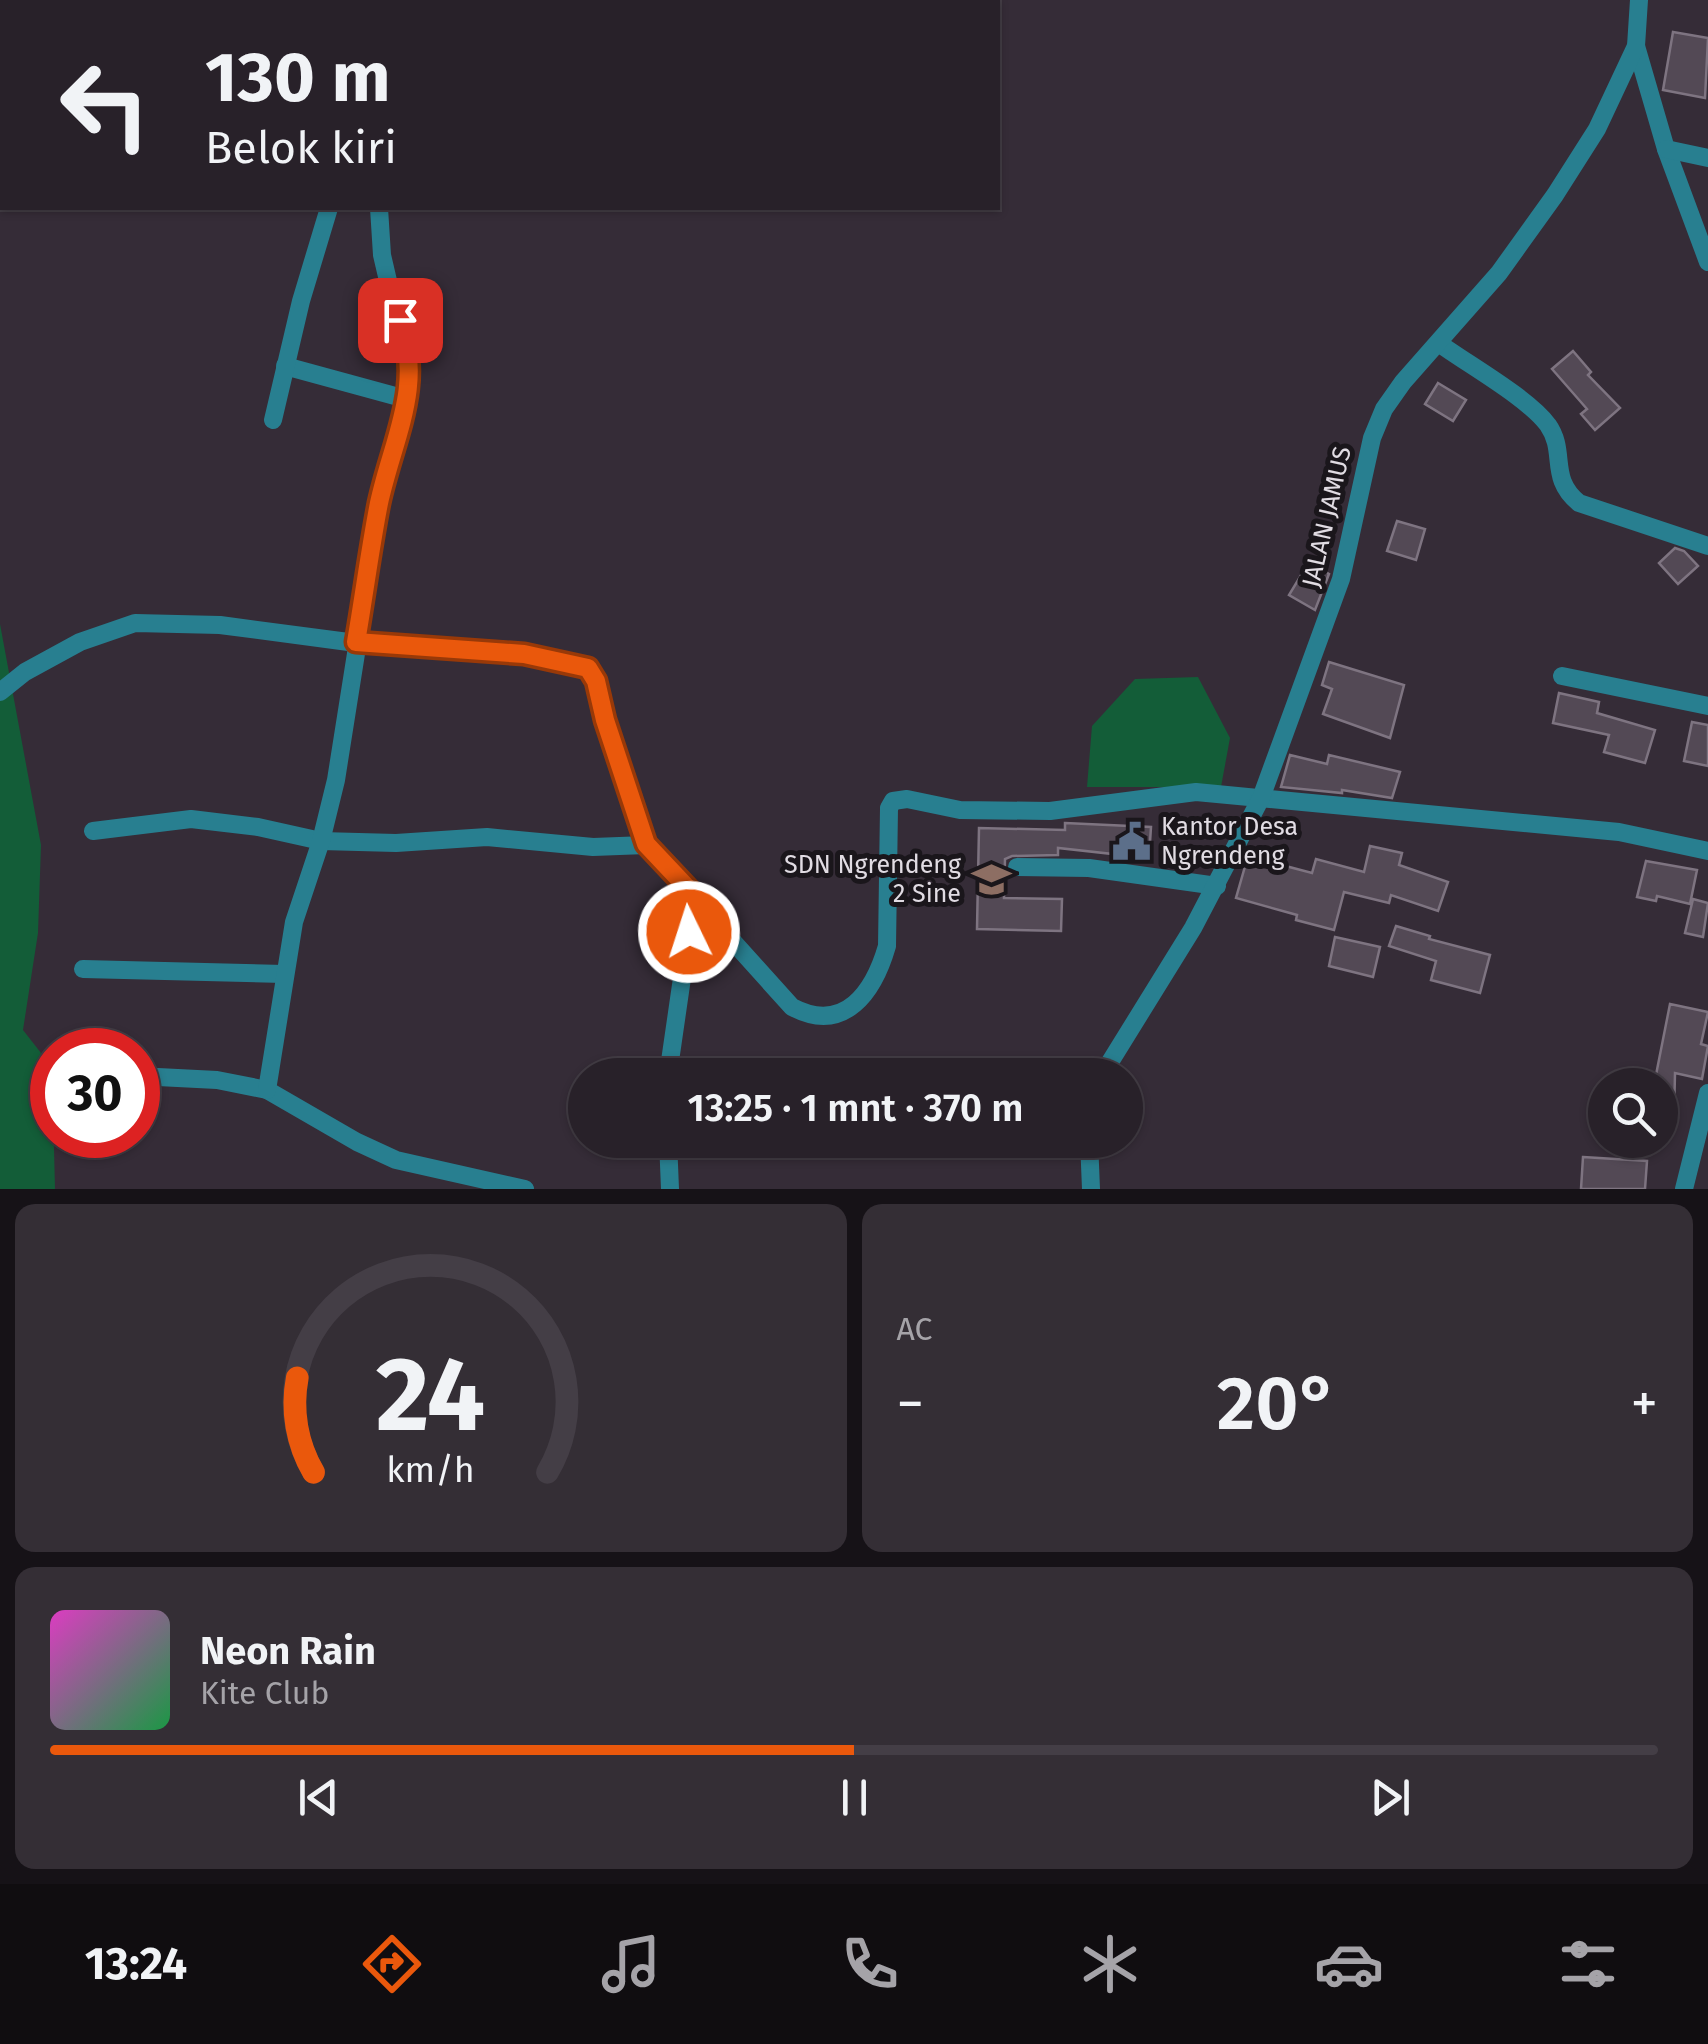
<!DOCTYPE html>
<html lang="id">
<head>
<meta charset="utf-8">
<style>
	body { margin:0; font-family:"Fira Sans",sans-serif; background:#342e35; color:#f1f3f6; height:100vh; display:flex; flex-direction:column; font-size:38px; white-space:nowrap }
	* { box-sizing:border-box; margin:0 }
	p { font-size:32px; color:#a5a3a8 }
	.icon { flex:none; width:55px; height:55px; fill:none; stroke:currentColor; stroke-width:2; stroke-linecap:round; stroke-linejoin:round }
	.map { position:relative; height:1189px; overflow:hidden }
	.details { display:flex; flex-direction:column; gap:15px; padding:15px; background:#161217; flex:1 }
	.details>* { flex:none }
	.guide { position:absolute; left:0px; top:0px; width:1000px; height:210px; box-shadow:0 2px 8px #0004,0 0 0 2px #443e46; background:#282129; color:#f1f3f6; overflow:hidden }
	.tools { position:absolute; left:1588px; top:1068px; display:grid; gap:20px }
	.tools a { display:grid; place-items:center; width:90px; height:90px; border-radius:50%; background:#282129; box-shadow:0 2px 8px #0004,0 0 0 2px #443e46; font-size:50px }
	.speed { position:absolute; left:30px; top:1028px; display:flex; gap:20px; font-size:50px; font-weight:700; text-align:center }
	.speed>* { display:grid; place-content:center; width:130px; height:130px; border-radius:50%; background:#282129; box-shadow:0 2px 8px #0004,0 0 0 2px #443e46; line-height:1 }
	.speed .limit { border:15px solid #d22; background:#fff; color:#111 }
	.pin { position:absolute; display:grid; place-items:center; width:85px; height:85px; color:#fff; margin:-42px; border-radius:20px; box-shadow:0 5px 15px #0006 }
	.me { position:absolute; width:110px; margin:-55px; rotate:356deg; stroke-linejoin:round; filter:drop-shadow(0 0 8px #0008) }
	.turn { display:flex; align-items:center; gap:35px; height:210px; padding:0 40px; font-size:45px }
	.turn .icon { width:130px; height:130px; stroke-width:2.5 }
	.turn b { display:block; font-size:70px; line-height:85px }
	.big { font-size:75px; font-weight:600; line-height:1.1 }
	.details .tile { flex:1; display:flex; flex-direction:column; justify-content:center; gap:15px; min-width:0; padding:0 35px; border-radius:20px; background:#342e35 }
	.details .dial { align-items:center; gap:0 }
	.dial svg { height:260px; overflow:visible; fill:none; stroke:#443e46; stroke-width:7; stroke-linecap:round; text-anchor:middle }
	.dial text { fill:#f1f3f6; stroke:none }
	.song { display:flex; align-items:center; gap:30px }
	.cover { width:120px; height:120px; border-radius:15px; background:linear-gradient(135deg,hsl(310 70% 55%),hsl(140 70% 35%)) }
	.played { height:10px; border-radius:5px; background:linear-gradient(90deg,#ea580c 50%,#443e46 50%) }
	.keys { display:flex; justify-content:space-around; direction:ltr }
	.heat { display:flex; justify-content:space-between; align-items:center; font-size:55px; direction:ltr }
	.details .tiles { flex:1; display:grid; gap:15px; grid-template-columns:1fr 1fr }
	.tile:last-child { grid-column:span 2 }
	.trip { position:absolute; left:568px; top:1058px; width:575px; height:100px; border-radius:50px; background:#282129; box-shadow:0 2px 8px #0004,0 0 0 2px #443e46; font-weight:600; line-height:100px; text-align:center }
	.dock { display:flex; height:160px; justify-content:space-around; align-items:center; background:#100d10; color:#a5a3a8 }
	.dock .icon { width:70px; height:70px }
	.dock .active { color:#ea580c }
	.dock b { font-size:45px; color:#f1f3f6 }
	.map>svg:first-child { display:block }
</style>
</head>
<body>
<div class="map">
<svg width="1708" height="1189" viewBox="0 0 1708 1189">
	<rect width="100%" height="100%" fill="#352c37"/>
	<!-- green -->
	<g fill="#135d38">
		<path d="M 0,624 L 41,845 L 38,933 L 23,1030 L 52,1067 L 55,1189 L 0,1189 Z"/>
		<path d="M 1198,677 L 1230,738 L 1221,787 L 1087,787 L 1092,726 L 1135,679 Z"/>
	</g>
	<!-- building -->
	<g fill="#534955" stroke="#7e7481" stroke-width="2.5">
		<path d="M 1673,32 L 1708,38 L 1705,98 L 1663,90 Z"/>
		<path d="M 1573,351 L 1591,372 L 1588,375 L 1620,408 L 1595,430 L 1581,414 L 1587,409 L 1552,369 Z"/>
		<path d="M 1438,383 L 1466,400 L 1453,421 L 1425,404 Z"/>
		<path d="M 1397,521 L 1425,529 L 1416,560 L 1387,551 Z"/>
		<path d="M 1675,548 L 1684,551 L 1698,566 L 1678,584 L 1659,563 Z"/>
		<path d="M 1309,562 L 1329,574 L 1315,610 L 1289,595 Z"/>
		<path d="M 1329,662 L 1404,685 L 1390,738 L 1323,714 L 1332,689 L 1322,685 Z"/>
		<path d="M 1559,693 L 1599,702 L 1597,713 L 1655,730 L 1645,763 L 1604,752 L 1609,735 L 1553,723 Z"/>
		<path d="M 1692,722 L 1708,725 L 1708,766 L 1684,761 Z"/>
		<path d="M 1290,755 L 1327,764 L 1329,755 L 1400,772 L 1392,798 L 1342,790 L 1342,793 L 1281,787 Z"/>
		<path d="M 1065,823 L 1151,827 L 1149,858 L 1058,848 L 1058,855 L 1012,856 L 1005,859 L 1004,898 L 1062,899 L 1061,931 L 977,929 L 979,828 L 1065,830 Z"/>
		<path d="M 1370,846 L 1402,853 L 1399,865 L 1448,882 L 1438,911 L 1391,895 L 1389,903 L 1344,892 L 1334,930 L 1296,920 L 1297,915 L 1236,898 L 1248,856 L 1312,873 L 1316,859 L 1364,872 Z"/>
		<path d="M 1646,861 L 1697,870 L 1690,904 L 1657,896 L 1656,901 L 1637,897 Z"/>
		<path d="M 1693,899 L 1708,903 L 1703,937 L 1685,933 Z"/>
		<path d="M 1396,926 L 1430,936 L 1429,939 L 1490,955 L 1480,993 L 1431,980 L 1436,961 L 1389,946 Z"/>
		<path d="M 1335,937 L 1380,947 L 1373,977 L 1329,966 Z"/>
		<path d="M 1670,1004 L 1708,1012 L 1701,1044 L 1708,1046 L 1702,1079 L 1675,1073 L 1674,1118 L 1660,1118 L 1660,1085 L 1654,1085 Z"/>
		<path d="M 1583,1157 L 1647,1161 L 1645,1189 L 1581,1189 Z"/>
	</g>
	<g fill="none" stroke-linecap="round" stroke-linejoin="round">
		<!-- minor -->
		<g stroke="#287f90" stroke-width="18">
			<path d="M 421,2 L 421,0"/>
			<path d="M 1636,46 L 1666,149 L 1708,262"/>
			<path d="M 1666,149 L 1708,158"/>
			<path d="M 1440,344 C 1469,365 1528,398 1548,425 C 1567,452 1548,478 1579,503 L 1708,546"/>
			<path d="M 285,366 L 406,399"/>
			<path d="M 273,420 L 301,301 L 329,208"/>
			<path d="M 1562,676 L 1708,706"/>
			<path d="M 0,692 L 25,672 L 80,642 L 135,623 L 220,625 L 356,643 L 550,658 L 585,666 L 596,681 L 605,720 L 646,845 L 792,1007 C 845,1035 874,991 887,946 L 889,808 L 893,801 L 907,799 L 960,810 L 1050,811 L 1196,792 L 1619,832 L 1708,851"/>
			<path d="M 93,831 L 191,819 L 258,827 L 321,841 L 396,843 L 487,837 L 593,847 L 646,845"/>
			<path d="M 1017,867 L 1089,868 L 1217,886"/>
			<path d="M 83,969 L 284,974"/>
			<path d="M 668,1075 L 694,895"/>
			<path d="M 1102,1075 L 1193,928 L 1261,798 L 1341,579 L 1372,438 L 1384,409 L 1403,382 L 1499,273 L 1555,195 L 1597,129 L 1636,46 L 1639,0"/>
			<path d="M 138,1076 L 217,1080 L 267,1090 L 357,1142 L 396,1160 L 525,1189"/>
			<path d="M 267,1090 L 294,922 L 321,841 L 336,780 L 380,502 L 410,379 L 408,343 L 392,298 L 382,255 L 379,208"/>
			<path d="M 668,1140 L 670,1189"/>
			<path d="M 1089,1140 L 1091,1189"/>
			<path d="M 1684,1189 L 1708,1093"/>
		</g>
	</g>
	<g fill="none" stroke-linecap="round" stroke-linejoin="round">
		<defs>
			<path id="route" d="M 400,320 C 424,387 393,438 379,503 C 370,549 364,596 356,642 L 524,654 L 588,668 L 596,681 L 605,720 L 646,844 L 694,895 L 689,932"/>
		</defs>
		<!-- route casing -->
		<use href="#route" stroke="#983908" stroke-width="25"/>
		<!-- route -->
		<use href="#route" stroke="#ea580c" stroke-width="18"/>
	</g>
	<!-- icons -->
	<defs>
		<symbol id="civic-bare" viewBox="-9 -9 18 18"><path d="M-.6-6.5H3V-4.5H.6V-3L4-1V1h2V6H-6V1h2V-1L-.6-3ZM-1.2 2.5V6h2.4V2.5Z" fill="#5c6f8a" stroke="#1a161b" stroke-width="2.5" paint-order="stroke"/></symbol>
		<symbol id="school-bare" viewBox="-9 -9 18 18"><path d="M0-5L7-2L0 1L-7-2ZM-4 1L0 2.5L4 1V4Q0 6-4 4Z" fill="#8d6e63" stroke="#1a161b" stroke-width="2.5" paint-order="stroke"/></symbol>
	</defs>
	<g fill-rule="evenodd">
		<use href="#civic-bare" x="1104" y="814" width="55" height="55"/>
		<use href="#school-bare" x="964" y="852" width="55" height="55"/>
	</g>
	<g text-anchor="middle" dominant-baseline="central" stroke-width="10" stroke-linejoin="round" paint-order="stroke">
		<!-- street labels -->
		<g font-size="25" fill="#e1dce3" stroke="#1a161b">
			<text transform="translate(1327 517) rotate(-77)">JALAN JAMUS</text>
		</g>
		<!-- poi labels -->
		<g font-size="25" fill="#e1dce3" stroke="#1a161b" text-anchor="start">
			<text x="1161" y="827">Kantor Desa<tspan x="1161" dy="29">Ngrendeng</tspan></text>
			<text x="961" y="865" text-anchor="end">SDN Ngrendeng<tspan x="961" dy="29">2 Sine</tspan></text>
		</g>
	</g>
</svg>
<div class="tools">
<a><svg class="icon" aria-label="search" viewBox="0 0 24 24"><circle cx="10" cy="10" r="6"/><path d="M15 15l6 6"/></svg></a>
</div>
<div class="speed"><div class="limit">30</div></div>
<div class="pin" style="left:400px;top:320px;background:#d93025"><svg class="icon" aria-label="arrive" viewBox="0 0 24 24"><path d="M6 21V4h12l-3 4 3 4H6"/></svg></div>
<svg class="me" style="left:689px;top:932px" viewBox="-20 -20 40 40"><circle r="17" fill="#ea580c" stroke="#fff" stroke-width="3"/><path d="M0-11L8 9 0 5-8 9z" fill="#fff"/></svg>
<div class="trip">13:25 · 1 mnt · 370 m</div>
<div class="guide">
<div class="turn"><svg class="icon" aria-label="left" viewBox="0 0 24 24"><path d="M17 20v-9H6M10 6l-5 5 5 5"/></svg><div><b>130 m</b>Belok kiri</div></div>
</div>
</div>
<section class="details">
<div class="tiles">
<div class="tile dial"><svg viewBox="0 0 100 80">
<path d="M14 69A42 42 0 1 1 86 69"/>
<path d="M14 69A42 42 0 0 1 9 40" stroke="#ea580c"/>
<text x="50" y="56" font-size="32" font-weight="700">24</text>
<text x="50" y="72" font-size="11">km/h</text>
</svg></div>
<div class="tile"><p>AC</p>
<div class="heat"><a>−</a><b class="big">20°</b><a>+</a></div>
</div>
<div class="tile">
<div class="song"><i class="cover"></i><div><b>Neon Rain</b><p>Kite Club</p></div></div>
<div class="played"></div>
<div class="keys"><svg class="icon" aria-label="previous" viewBox="0 0 24 24"><path d="M18 5L8 12l10 7zM5 5v14"/></svg><svg class="icon" aria-label="pause" viewBox="0 0 24 24"><path d="M8 5v14M16 5v14"/></svg><svg class="icon" aria-label="next" viewBox="0 0 24 24"><path d="M6 5l10 7-10 7zM19 5v14"/></svg></div>
</div>
</div>
</section>
<nav class="dock">
<b>13:24</b>
<svg class="icon active" aria-label="directions" viewBox="0 0 24 24"><path d="M12 3l9 9-9 9-9-9zM9 14v-3h6M13 9l2 2-2 2"/></svg>
<svg class="icon" aria-label="music" viewBox="0 0 24 24"><path d="M9 18V5l10-2v13"/><circle cx="6" cy="18" r="3"/><circle cx="16" cy="16" r="3"/></svg>
<svg class="icon" aria-label="phone" viewBox="0 0 24 24"><path d="M5 4h4l2 5-3 2q2 4 5 5l2-3 5 2v4C11 20 4 13 5 4z"/></svg>
<svg class="icon" aria-label="climate" viewBox="0 0 24 24"><path d="M12 3v18M4 7l16 10M4 17L20 7"/></svg>
<svg class="icon" aria-label="car" viewBox="0 0 24 24"><path d="M5 17H2v-5l4-1 3-4h7l3 4 3 1v5h-3M9 17h6M6 11h13"/><circle cx="7" cy="17" r="2"/><circle cx="17" cy="17" r="2"/></svg>
<svg class="icon" aria-label="filters" viewBox="0 0 24 24"><path d="M4 7h16M4 17h16"/><circle cx="9" cy="7" r="2"/><circle cx="15" cy="17" r="2"/></svg>
</nav>
</body>
</html>
